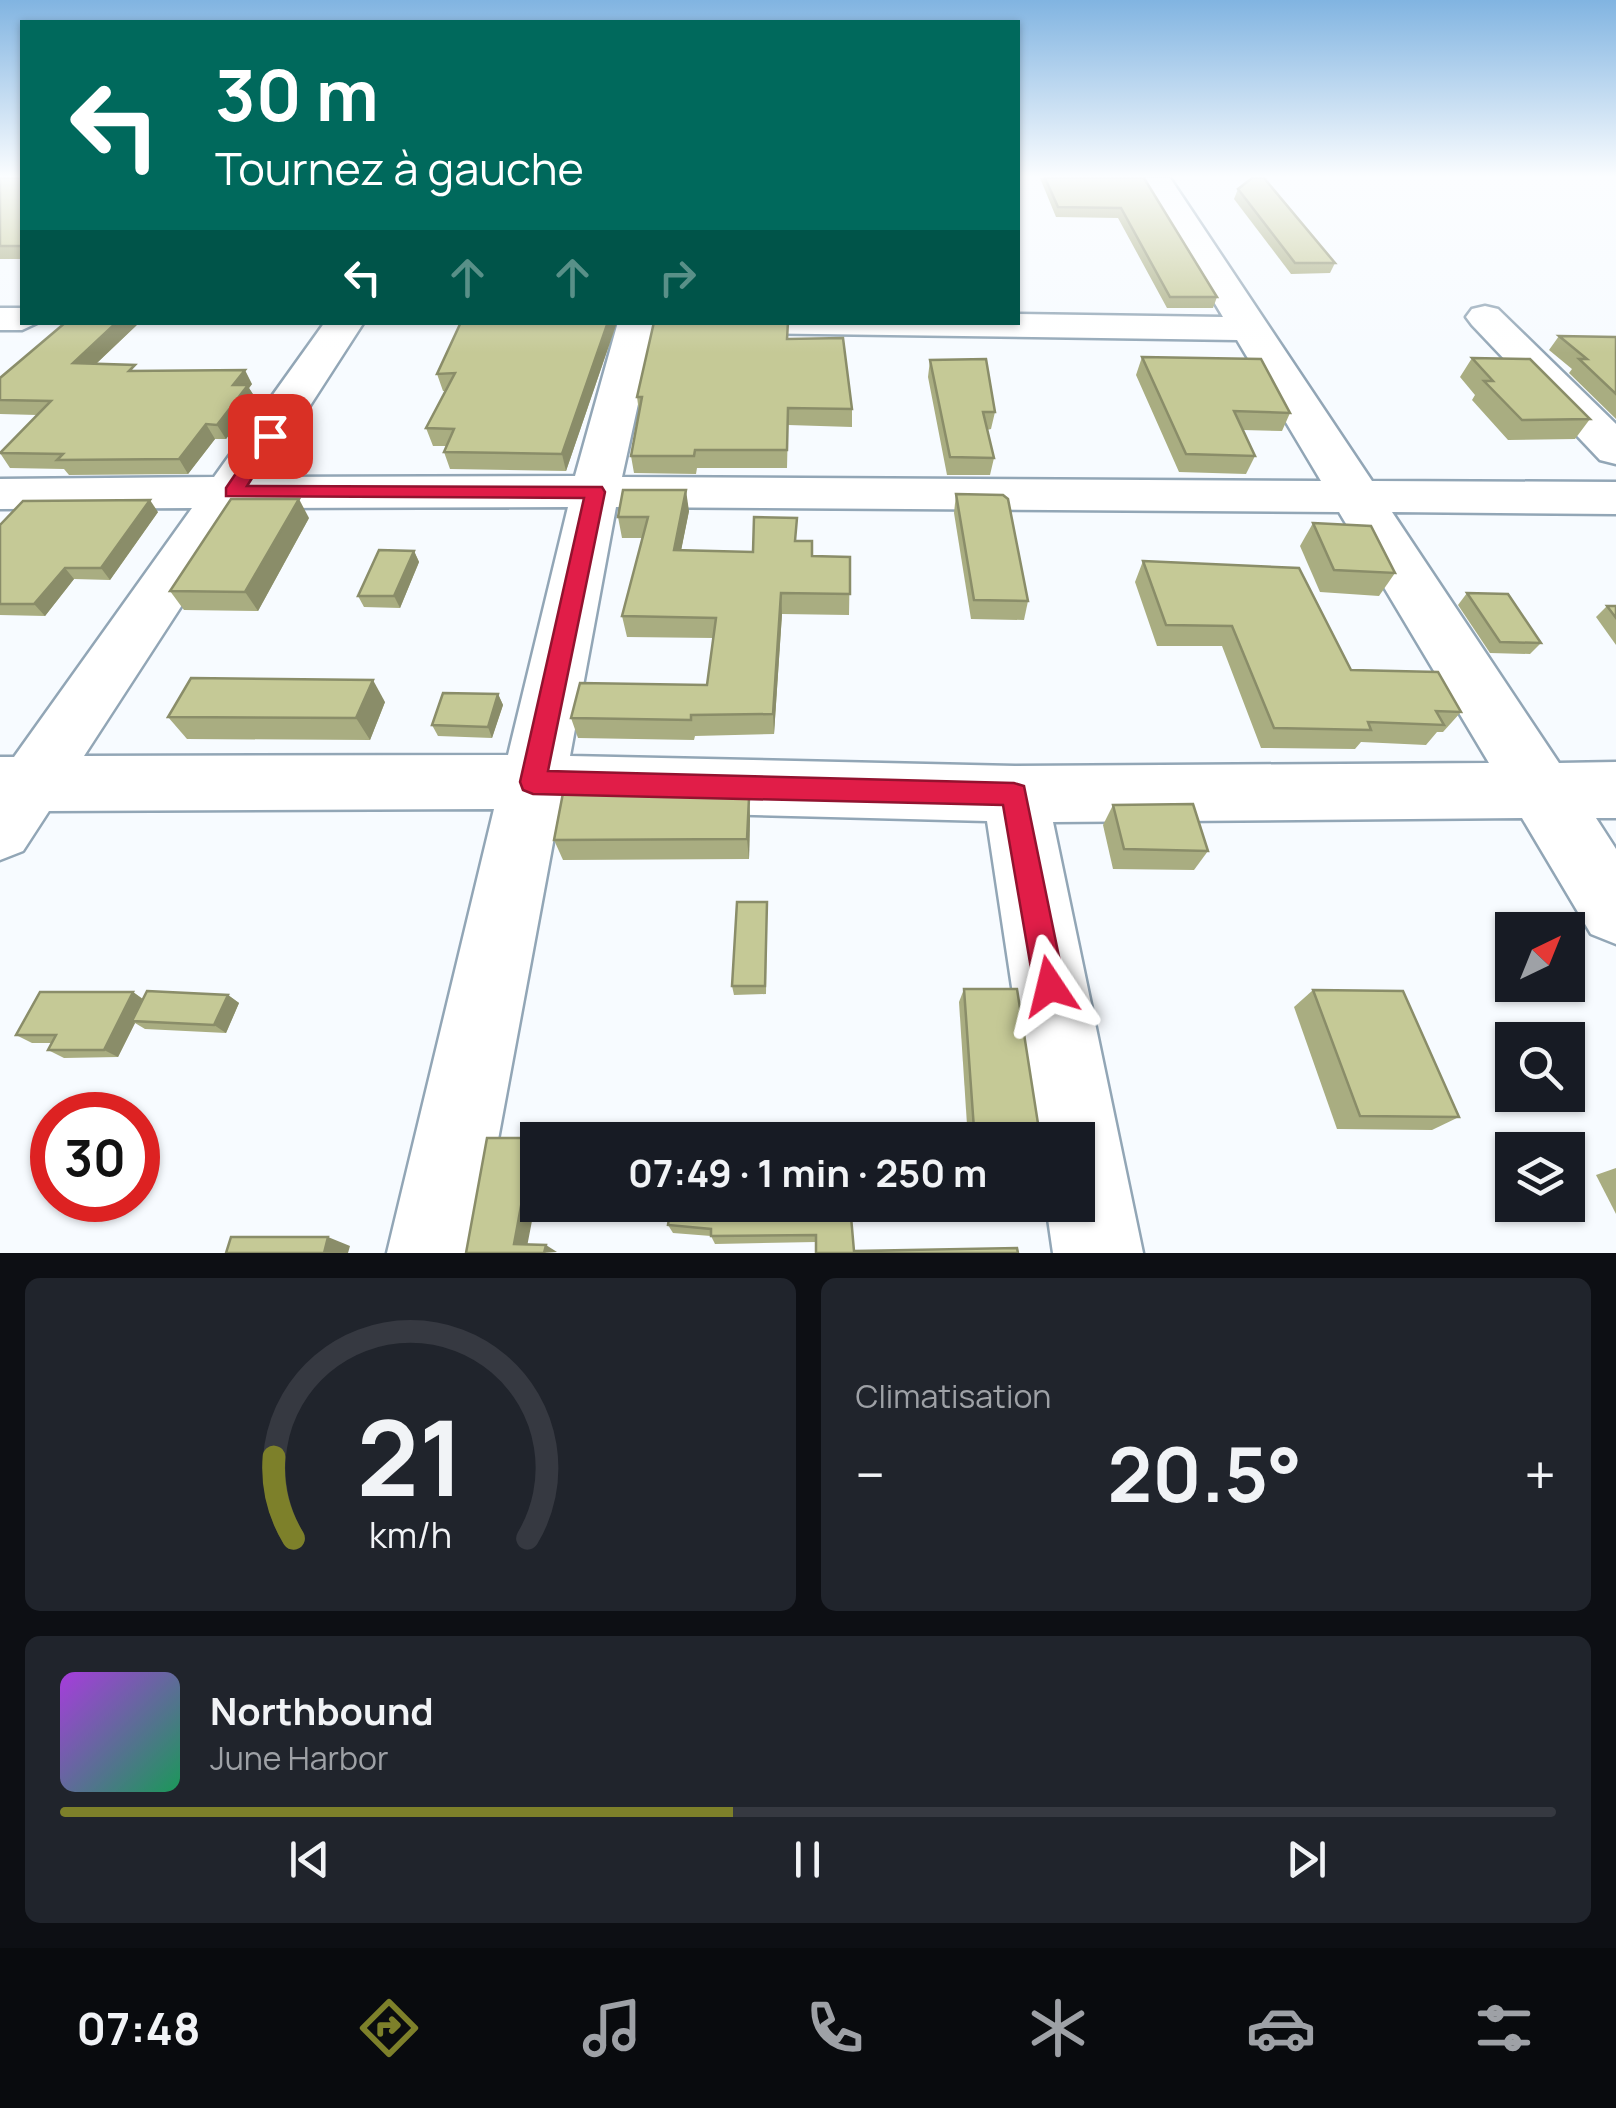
<!DOCTYPE html>
<html lang="fr">
<head>
<meta charset="utf-8">
<style>
	body { margin:0; font-family:Manrope,sans-serif; background:#20242c; color:#f1f3f6; height:100vh; display:flex; flex-direction:column; font-size:38px; white-space:nowrap }
	* { box-sizing:border-box; margin:0 }
	p { font-size:32px; color:#9ea1a6 }
	.icon { flex:none; width:55px; height:55px; fill:none; stroke:currentColor; stroke-width:2; stroke-linecap:round; stroke-linejoin:round }
	.map { position:relative; height:1253px; overflow:hidden }
	.details { display:flex; flex-direction:column; gap:25px; padding:25px; background:#0d0f14; flex:1 }
	.details>* { flex:none }
	.banner { position:absolute; left:20px; top:20px; width:1000px; height:305px; border-radius:0px; box-shadow:0 2px 8px #0004; background:#00695c; color:#fff; overflow:hidden }
	.needle { width:65px; rotate:43deg }
	.tools { position:absolute; left:1495px; top:912px; display:grid; gap:20px }
	.tools a { display:grid; place-items:center; width:90px; height:90px; border-radius:0px; background:#171b24; box-shadow:0 2px 8px #0004; font-size:50px }
	.speed { position:absolute; left:30px; top:1092px; display:flex; gap:20px; font-size:50px; font-weight:700; text-align:center }
	.speed>* { display:grid; place-content:center; width:130px; height:130px; border-radius:50%; background:#171b24; box-shadow:0 2px 8px #0004; line-height:1 }
	.speed .limit { border:15px solid #d22; background:#fff; color:#111 }
	.pin { position:absolute; display:grid; place-items:center; width:85px; height:85px; color:#fff; margin:-42px; border-radius:20px; box-shadow:0 5px 15px #0006 }
	.me { position:absolute; width:110px; margin:-55px; rotate:350deg; stroke-linejoin:round; filter:drop-shadow(0 0 8px #0008) }
	.turn { display:flex; align-items:center; gap:35px; height:210px; padding:0 30px; font-size:45px }
	.turn .icon { width:130px; height:130px; stroke-width:2.5 }
	.turn b { display:block; font-size:70px; line-height:85px }
	.lanes { display:flex; align-items:center; height:95px; padding:0 30px; background:#0003; justify-content:center; gap:50px; direction:ltr }
	.lanes .off { opacity:.35 }
	.big { font-size:75px; font-weight:700; line-height:1.1 }
	.details .card { flex:1; display:flex; flex-direction:column; justify-content:center; gap:15px; min-width:0; padding:0 35px; border-radius:15px; background:#20242c }
	.details .dial { align-items:center; gap:0 }
	.dial svg { height:260px; overflow:visible; fill:none; stroke:#363941; stroke-width:7; stroke-linecap:round; text-anchor:middle }
	.dial text { fill:#f1f3f6; stroke:none }
	.song { display:flex; align-items:center; gap:30px }
	.cover { width:120px; height:120px; border-radius:15px; background:linear-gradient(135deg,hsl(280 70% 55%),hsl(150 70% 35%)) }
	.played { height:10px; border-radius:5px; background:linear-gradient(90deg,#7d802a 45%,#363941 45%) }
	.keys { display:flex; justify-content:space-around; direction:ltr }
	.heat { display:flex; justify-content:space-between; align-items:center; font-size:55px; direction:ltr }
	.details .tiles { flex:1; display:grid; gap:25px; grid-template-columns:1fr 1fr }
	.card:last-child { grid-column:span 2 }
	.trip { position:absolute; left:520px; top:1122px; width:575px; height:100px; border-radius:0px; background:#171b24; box-shadow:0 2px 8px #0004; font-weight:700; line-height:100px; text-align:center }
	.menu { display:flex; height:160px; justify-content:space-around; align-items:center; background:#090b0e; color:#9ea1a6 }
	.menu .icon { width:70px; height:70px }
	.menu .active { color:#7d802a }
	.menu b { font-size:45px; color:#f1f3f6 }
	.map>svg:first-child { display:block }
</style>
</head>
<body>
<div class="map">
<svg width="1616" height="1253" viewBox="0 0 1616 1253">
	<rect width="100%" height="100%" fill="#f7fbff"/>
	<g fill="none" stroke-linecap="round" stroke-linejoin="round">
		<defs>
			<g id="minor">
				<path d="M 1140,178 L 1170,178 L 1372,481 L 1616,482 L 1616,514 L 1392,512 L 1559,763 L 1616,762 L 1616,818 L 1596,818 L 1616,849 L 1616,944 L 1591,934 L 1522,818 L 1053,822 L 1143,1253 L 1053,1253 L 1046,1205 L 1078,1205 L 1078,1140 L 1035,1140 L 987,821 L 559,810 L 477,1253 L 387,1253 L 494,809 L 49,811 L 23,851 L 0,860 L 0,757 L 14,757 L 192,508 L 0,509 L 0,479 L 214,477 L 325,322 L 364,322 L 264,477 L 575,476 L 618,322 L 656,322 L 622,477 L 1321,481 L 1237,340 L 750,333 L 736,330 L 731,322 L 1018,322 L 1018,314 L 1223,317 ZM 568,507 L 508,755 L 84,756 L 245,508 ZM 616,507 L 1339,512 L 1489,763 L 1015,766 L 570,756 Z"/>
				<path d="M 1485,306 L 1498,309 L 1616,424 L 1616,464 L 1600,460 L 1472,325 L 1466,317 L 1472,309 Z"/>
				<path d="M 0,308 L 22,308 L 22,322 L 39,322 L 22,330 L 0,330 Z"/>
			</g>
		</defs>
		<!-- minor casing -->
		<use href="#minor" stroke="#92a6b6" stroke-width="5"/>
		<!-- minor -->
		<use href="#minor" fill="#fff" fill-rule="evenodd"/>
	</g>
	<!-- wall -->
	<g fill="#a9ad81">
		<rect x="0" y="178" width="22" height="81"/>
		<path d="M 1040,178 L 1144,178 L 1217,297 L 1213,308 L 1167,308 L 1118,218 L 1056,217 Z"/>
		<path d="M 1238,189 L 1335,263 L 1330,273 L 1291,274 L 1234,199 Z"/>
		<path d="M 140,322 L 96,364 L 139,371 L 252,384 L 249,388 L 256,399 L 226,439 L 215,439 L 188,474 L 69,475 L 64,469 L 10,468 L 0,453 L 37,415 L 0,414 L 0,378 Z"/>
		<path d="M 617,322 L 566,471 L 450,469 L 444,452 L 446,446 L 433,446 L 426,428 L 446,391 L 443,391 L 437,374 Z"/>
		<path d="M 1559,336 L 1616,337 L 1616,419 L 1569,373 L 1572,369 L 1549,350 Z"/>
		<path d="M 788,339 L 852,409 L 852,427 L 788,425 L 787,468 L 697,468 L 696,474 L 634,473 L 631,456 L 639,412 L 637,397 Z"/>
		<path d="M 1142,357 L 1290,413 L 1282,431 L 1243,430 L 1255,456 L 1246,474 L 1179,472 L 1136,375 Z"/>
		<path d="M 1472,358 L 1590,419 L 1575,439 L 1508,440 L 1472,400 L 1475,395 L 1460,377 Z"/>
		<path d="M 930,360 L 995,412 L 991,429 L 987,430 L 994,458 L 990,475 L 947,475 L 928,377 Z"/>
		<path d="M 956,494 L 1028,601 L 1024,620 L 971,619 L 954,513 Z"/>
		<path d="M 689,511 L 681,550 L 753,552 L 798,541 L 812,556 L 850,557 L 849,615 L 782,614 L 774,734 L 695,736 L 694,740 L 578,738 L 571,718 L 707,685 L 713,638 L 627,637 L 622,616 L 643,538 L 622,538 L 618,517 Z"/>
		<path d="M 158,512 L 110,580 L 74,579 L 45,616 L 0,615 L 0,525 Z"/>
		<path d="M 309,518 L 258,611 L 184,610 L 170,591 Z"/>
		<path d="M 1313,523 L 1395,573 L 1379,596 L 1320,592 L 1300,546 Z"/>
		<path d="M 414,551 L 419,562 L 400,608 L 364,607 L 358,596 Z"/>
		<path d="M 1143,561 L 1351,670 L 1461,712 L 1443,732 L 1437,732 L 1426,745 L 1361,742 L 1355,749 L 1261,748 L 1222,646 L 1157,646 L 1135,582 Z"/>
		<path d="M 1467,593 L 1541,643 L 1530,654 L 1490,653 L 1458,605 Z"/>
		<path d="M 1607,606 L 1616,606 L 1616,645 L 1596,617 Z"/>
		<path d="M 498,694 L 503,705 L 492,738 L 438,736 L 432,725 Z"/>
		<path d="M 385,702 L 370,740 L 187,739 L 168,717 Z"/>
		<path d="M 749,798 L 750,819 L 749,859 L 563,860 L 554,840 Z"/>
		<path d="M 1113,805 L 1208,851 L 1194,870 L 1113,869 L 1103,825 Z"/>
		<path d="M 767,902 L 766,994 L 734,995 L 732,986 Z"/>
		<path d="M 964,989 L 1039,1130 L 1032,1140 L 968,1140 L 959,1002 Z"/>
		<path d="M 1313,990 L 1459,1117 L 1432,1130 L 1337,1129 L 1294,1007 Z"/>
		<path d="M 133,992 L 143,999 L 228,995 L 239,1003 L 226,1033 L 145,1029 L 135,1023 L 118,1057 L 64,1058 L 48,1050 L 52,1043 L 32,1043 L 16,1035 Z"/>
		<path d="M 1616,1168 L 1616,1214 L 1596,1175 Z"/>
		<path d="M 850,1205 L 816,1253 L 816,1242 L 715,1244 L 711,1236 L 673,1233 L 668,1225 Z"/>
	</g>
	<!-- shaded-wall -->
	<g fill="#8a8d69">
		<path d="M 117,322 L 140,322 L 82,377 L 73,363 Z"/>
		<path d="M 608,322 L 617,322 L 566,471 L 562,454 Z"/>
		<path d="M 245,370 L 252,384 L 249,388 L 256,399 L 226,439 L 217,425 L 233,385 Z"/>
		<path d="M 206,424 L 215,439 L 188,474 L 179,459 Z"/>
		<path d="M 686,490 L 689,511 L 677,571 L 674,550 Z"/>
		<path d="M 299,499 L 309,518 L 258,611 L 245,592 Z"/>
		<path d="M 150,500 L 158,512 L 110,580 L 101,568 Z"/>
		<path d="M 414,551 L 419,562 L 400,608 L 394,596 Z"/>
		<path d="M 65,568 L 74,579 L 45,616 L 34,604 Z"/>
		<path d="M 781,593 L 782,614 L 774,734 L 773,714 Z"/>
		<path d="M 373,680 L 385,702 L 370,740 L 356,718 Z"/>
		<path d="M 498,694 L 503,705 L 492,738 L 488,727 Z"/>
		<path d="M 749,798 L 750,819 L 749,859 L 747,839 Z"/>
		<path d="M 133,992 L 145,1001 L 132,1021 L 135,1023 L 118,1057 L 104,1050 Z"/>
		<path d="M 228,995 L 239,1003 L 226,1033 L 214,1025 Z"/>
		<path d="M 538,1177 L 538,1198 L 536,1200 L 526,1252 L 514,1244 L 524,1190 Z"/>
		<path d="M 328,1237 L 350,1246 L 348,1253 L 324,1253 Z"/>
		<path d="M 546,1245 L 557,1252 L 544,1253 Z"/>
	</g>
	<!-- building -->
	<g fill="#c5c996" stroke="#8a8d69" stroke-width="2.5">
		<rect x="0" y="178" width="22" height="68"/>
		<path d="M 1045,178 L 1144,178 L 1217,297 L 1170,297 L 1121,208 L 1058,207 Z"/>
		<path d="M 1252,178 L 1264,178 L 1335,263 L 1295,263 L 1238,189 Z"/>
		<path d="M 66,322 L 117,322 L 73,363 L 135,365 L 129,371 L 245,370 L 233,385 L 248,385 L 217,425 L 206,424 L 179,459 L 57,460 L 63,454 L 0,453 L 51,401 L 0,400 L 0,378 Z"/>
		<path d="M 461,322 L 608,322 L 562,454 L 444,452 L 454,429 L 426,428 L 455,373 L 437,374 Z"/>
		<path d="M 654,322 L 788,322 L 787,339 L 843,338 L 852,409 L 788,408 L 787,450 L 695,450 L 694,456 L 631,456 L 642,397 L 637,397 Z"/>
		<path d="M 1559,336 L 1616,337 L 1616,394 L 1579,359 L 1587,359 Z"/>
		<path d="M 1142,357 L 1261,359 L 1290,413 L 1234,411 L 1255,456 L 1186,454 Z"/>
		<path d="M 1472,358 L 1530,359 L 1590,419 L 1522,420 L 1484,381 L 1493,381 Z"/>
		<path d="M 986,359 L 995,412 L 983,412 L 994,458 L 950,457 L 930,360 Z"/>
		<path d="M 623,490 L 686,490 L 674,550 L 753,552 L 754,517 L 797,518 L 795,541 L 812,541 L 812,556 L 850,557 L 850,594 L 781,593 L 773,714 L 691,715 L 691,720 L 571,718 L 580,683 L 707,685 L 716,618 L 622,616 L 648,517 L 618,517 Z"/>
		<path d="M 956,494 L 1003,495 L 1008,499 L 1028,601 L 974,600 Z"/>
		<path d="M 231,499 L 299,499 L 245,592 L 170,591 Z"/>
		<path d="M 150,500 L 101,568 L 65,568 L 34,604 L 0,604 L 0,525 L 23,501 Z"/>
		<path d="M 1313,523 L 1371,526 L 1395,573 L 1334,570 Z"/>
		<path d="M 379,550 L 414,551 L 394,596 L 358,596 Z"/>
		<path d="M 1143,561 L 1299,568 L 1351,670 L 1438,672 L 1461,712 L 1436,711 L 1444,725 L 1368,722 L 1371,730 L 1274,728 L 1232,626 L 1166,625 Z"/>
		<path d="M 1467,593 L 1508,594 L 1541,643 L 1500,642 Z"/>
		<path d="M 1607,606 L 1616,606 L 1616,618 Z"/>
		<path d="M 191,678 L 373,680 L 356,718 L 168,717 Z"/>
		<path d="M 443,693 L 498,694 L 488,727 L 432,725 Z"/>
		<path d="M 563,793 L 749,798 L 747,839 L 554,840 Z"/>
		<path d="M 1193,804 L 1208,851 L 1124,849 L 1113,805 Z"/>
		<path d="M 737,902 L 767,902 L 765,986 L 732,986 Z"/>
		<path d="M 964,989 L 1017,989 L 1039,1130 L 974,1129 Z"/>
		<path d="M 1313,990 L 1403,991 L 1459,1117 L 1360,1116 Z"/>
		<path d="M 147,991 L 228,995 L 214,1025 L 132,1021 Z"/>
		<path d="M 40,992 L 133,992 L 104,1050 L 48,1050 L 56,1035 L 16,1035 Z"/>
		<path d="M 683,1128 L 754,1135 L 753,1140 L 682,1140 Z"/>
		<path d="M 487,1138 L 523,1138 L 538,1150 L 538,1177 L 524,1190 L 514,1244 L 546,1245 L 544,1253 L 466,1253 Z"/>
		<path d="M 671,1205 L 850,1205 L 854,1251 L 1017,1248 L 1018,1253 L 816,1253 L 816,1235 L 711,1236 L 711,1229 L 668,1225 Z"/>
		<path d="M 231,1237 L 328,1237 L 324,1253 L 226,1253 Z"/>
	</g>
	<!-- sky -->
	<linearGradient id="sky" x2="0" y2="1"><stop stop-color="#81b4e1"/><stop offset="0.5" stop-color="#fbfdff"/><stop offset="1" stop-color="#fbfdff" stop-opacity="0"/></linearGradient>
	<rect width="1616" height="353" fill="url(#sky)"/>
	<!-- route -->
	<path fill="#e11d48" stroke="#92132f" stroke-width="2.5" d="M 270,430 L 279,436 L 247,486 L 602,487 L 605,492 L 548,771 L 1014,783 L 1024,786 L 1065,986 L 1060,997 L 1050,1002 L 1039,997 L 1034,986 L 1003,805 L 533,794 L 523,790 L 520,782 L 584,498 L 226,496 L 226,488 L 264,432 Z"/>
</svg>
<div class="tools">
<a><svg class="needle" viewBox="-14 -14 28 28"><path d="M0-13l5 13h-10z" fill="#e53935"/><path d="M0 13l5-13h-10z" fill="#9ea1a6"/></svg></a>
<a><svg class="icon" aria-label="search" viewBox="0 0 24 24"><circle cx="10" cy="10" r="6"/><path d="M15 15l6 6"/></svg></a>
<a><svg class="icon" aria-label="layers" viewBox="0 0 24 24"><path d="M12 4l9 5-9 5-9-5zM3 14l9 5 9-5"/></svg></a>
</div>
<div class="speed"><div class="limit">30</div></div>
<div class="pin" style="left:270px;top:436px;background:#d93025"><svg class="icon" aria-label="arrive" viewBox="0 0 24 24"><path d="M6 21V4h12l-3 4 3 4H6"/></svg></div>
<svg class="me" style="left:1050px;top:986px" viewBox="-20 -20 40 40"><path d="M0-17L14 15 0 8-14 15z" fill="#e11d48" stroke="#fff" stroke-width="4"/></svg>
<div class="trip">07:49 · 1 min · 250 m</div>
<div class="banner">
<div class="turn"><svg class="icon" aria-label="left" viewBox="0 0 24 24"><path d="M17 20v-9H6M10 6l-5 5 5 5"/></svg><div><b>30 m</b>Tournez à gauche</div></div>
<div class="lanes"><svg class="icon" aria-label="left" viewBox="0 0 24 24"><path d="M17 20v-9H6M10 6l-5 5 5 5"/></svg><svg class="icon off" aria-label="ahead" viewBox="0 0 24 24"><path d="M12 20V5M6 11l6-6 6 6"/></svg><svg class="icon off" aria-label="ahead" viewBox="0 0 24 24"><path d="M12 20V5M6 11l6-6 6 6"/></svg><svg class="icon off" aria-label="right" viewBox="0 0 24 24"><path d="M7 20v-9h11M14 6l5 5-5 5"/></svg></div>
</div>
</div>
<section class="details">
<div class="tiles">
<div class="card dial"><svg viewBox="0 0 100 80">
<path d="M14 69A42 42 0 1 1 86 69"/>
<path d="M14 69A42 42 0 0 1 8 44" stroke="#7d802a"/>
<text x="50" y="56" font-size="32" font-weight="700">21</text>
<text x="50" y="72" font-size="11">km/h</text>
</svg></div>
<div class="card"><p>Climatisation</p>
<div class="heat"><a>−</a><b class="big">20.5°</b><a>+</a></div>
</div>
<div class="card">
<div class="song"><i class="cover"></i><div><b>Northbound</b><p>June Harbor</p></div></div>
<div class="played"></div>
<div class="keys"><svg class="icon" aria-label="previous" viewBox="0 0 24 24"><path d="M18 5L8 12l10 7zM5 5v14"/></svg><svg class="icon" aria-label="pause" viewBox="0 0 24 24"><path d="M8 5v14M16 5v14"/></svg><svg class="icon" aria-label="next" viewBox="0 0 24 24"><path d="M6 5l10 7-10 7zM19 5v14"/></svg></div>
</div>
</div>
</section>
<nav class="menu">
<b>07:48</b>
<svg class="icon active" aria-label="directions" viewBox="0 0 24 24"><path d="M12 3l9 9-9 9-9-9zM9 14v-3h6M13 9l2 2-2 2"/></svg>
<svg class="icon" aria-label="music" viewBox="0 0 24 24"><path d="M9 18V5l10-2v13"/><circle cx="6" cy="18" r="3"/><circle cx="16" cy="16" r="3"/></svg>
<svg class="icon" aria-label="phone" viewBox="0 0 24 24"><path d="M5 4h4l2 5-3 2q2 4 5 5l2-3 5 2v4C11 20 4 13 5 4z"/></svg>
<svg class="icon" aria-label="climate" viewBox="0 0 24 24"><path d="M12 3v18M4 7l16 10M4 17L20 7"/></svg>
<svg class="icon" aria-label="car" viewBox="0 0 24 24"><path d="M5 17H2v-5l4-1 3-4h7l3 4 3 1v5h-3M9 17h6M6 11h13"/><circle cx="7" cy="17" r="2"/><circle cx="17" cy="17" r="2"/></svg>
<svg class="icon" aria-label="filters" viewBox="0 0 24 24"><path d="M4 7h16M4 17h16"/><circle cx="9" cy="7" r="2"/><circle cx="15" cy="17" r="2"/></svg>
</nav>
</body>
</html>
